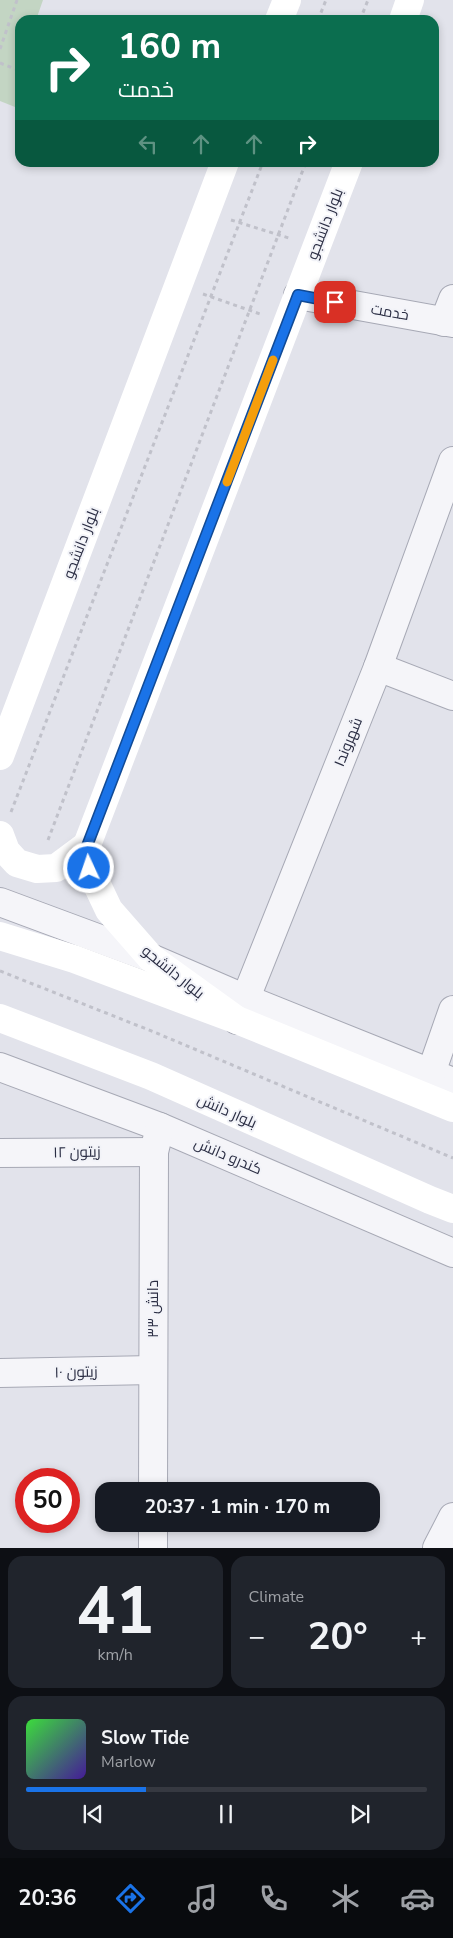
<!DOCTYPE html>
<html lang="en">
<head>
<meta charset="utf-8">
<style>
	body { margin:0; font-family:"Nunito Sans",Cairo,sans-serif; background:#20242c; color:#f1f3f6; height:100vh; display:flex; flex-direction:column; font-size:19px; white-space:nowrap }
	* { box-sizing:border-box; margin:0 }
	p { font-size:16px; color:#9ea1a6 }
	.icon { flex:none; width:28px; height:28px; fill:none; stroke:currentColor; stroke-width:2; stroke-linecap:round; stroke-linejoin:round }
	.map { position:relative; height:1548px; overflow:hidden }
	.side { display:flex; flex-direction:column; gap:8px; padding:8px; background:#0d0f14; flex:1 }
	.side>* { flex:none }
	.guide { position:absolute; left:15px; top:15px; width:424px; height:152px; border-radius:15px; box-shadow:0 2px 8px #0003; background:#0b6e4f; color:#fff; overflow:hidden }
	.speed { position:absolute; left:15px; top:1468px; display:flex; gap:10px; font-size:25px; font-weight:700; text-align:center }
	.speed>* { display:grid; place-content:center; width:65px; height:65px; border-radius:50%; background:#171b24; box-shadow:0 2px 8px #0003; line-height:1 }
	.speed .limit { border:8px solid #d22; background:#fff; color:#111 }
	.pin { position:absolute; display:grid; place-items:center; width:42px; height:42px; color:#fff; margin:-21px; border-radius:10px; box-shadow:0 2px 8px #0006 }
	.me { position:absolute; width:55px; margin:-28px; rotate:357deg; stroke-linejoin:round; filter:drop-shadow(0 0 4px #0008) }
	.turn { display:flex; align-items:center; gap:18px; height:105px; padding:0 20px; font-size:22px }
	.turn .icon { width:65px; height:65px; stroke-width:2.5 }
	.turn b { display:block; font-size:35px; line-height:42px }
	.lanes { display:flex; align-items:center; height:48px; padding:0 20px; background:#0003; justify-content:center; gap:25px; direction:ltr }
	.lanes .off { opacity:.35 }
	.big { font-size:38px; font-weight:700; line-height:1.1 }
	.side .tile { flex:1; display:flex; flex-direction:column; justify-content:center; gap:8px; min-width:0; padding:0 18px; border-radius:15px; background:#20242c }
	.side .dial { align-items:center; gap:0 }
	.dial b { font-size:65px; line-height:1 }
	.song { display:flex; align-items:center; gap:15px }
	.cover { width:60px; height:60px; border-radius:8px; background:linear-gradient(135deg,hsl(120 70% 55%),hsl(260 70% 35%)) }
	.played { height:5px; border-radius:2px; background:linear-gradient(90deg,#1a73e8 30%,#363941 30%) }
	.keys { display:flex; justify-content:space-around; direction:ltr }
	.heat { display:flex; justify-content:space-between; align-items:center; font-size:28px; direction:ltr }
	.side .tiles { flex:1; display:grid; gap:8px; grid-template-columns:1fr 1fr }
	.tile:last-child { grid-column:span 2 }
	.trip { position:absolute; left:95px; top:1482px; width:285px; height:50px; border-radius:15px; background:#171b24; box-shadow:0 2px 8px #0003; font-weight:700; line-height:50px; text-align:center }
	.dock { display:flex; height:80px; justify-content:space-around; align-items:center; background:#090b0e; color:#9ea1a6 }
	.dock .icon { width:35px; height:35px }
	.dock .selected { color:#1a73e8 }
	.dock b { font-size:22px; color:#f1f3f6 }
	.map>svg:first-child { display:block }
</style>
</head>
<body>
<div class="map">
<svg width="453" height="1548" viewBox="0 0 453 1548">
	<rect width="100%" height="100%" fill="#e2e3eb"/>
	<!-- green -->
	<path fill="#c3d5c3" d="M 0,0 L 43,0 L 36,20 L 20,20 L 20,65 L 18,69 L 20,70 L 20,109 L 0,101 Z"/>
	<g fill="none" stroke-linecap="round" stroke-linejoin="round">
		<defs>
			<g id="street">
				<path d="M 298,295 L 453,323"/>
				<path d="M 444,322 L 453,299"/>
				<path d="M 378,667 L 453,696"/>
				<path d="M 0,902 L 151,958 L 246,999 L 453,1082"/>
				<path d="M 237,1020 L 378,667 L 453,461"/>
				<path d="M 0,1067 L 160,1127 L 453,1253"/>
				<path d="M 431,1073 L 453,1010"/>
				<path d="M 0,1153 L 154,1152"/>
				<path d="M 0,1373 L 153,1370"/>
				<path d="M 153,1491 L 154,1152 L 160,1127"/>
				<path d="M 153,1548 L 153,1524"/>
				<path d="M 437,1548 L 453,1517"/>
			</g>
		</defs>
		<!-- street casing -->
		<use href="#street" stroke="#a7a9b5" stroke-width="30"/>
		<!-- path -->
		<g stroke="#c0c1ca" stroke-width="3" stroke-dasharray="4 4" stroke-linecap="butt">
			<path d="M 318,20 L 326,0"/>
			<path d="M 360,20 L 368,0"/>
			<path d="M 0,49 L 17,0"/>
			<path d="M 0,63 L 20,71"/>
			<path d="M 231,220 L 292,239"/>
			<path d="M 203,294 L 263,315"/>
			<path d="M 11,812 L 263,162"/>
			<path d="M 48,840 L 306,162"/>
			<path d="M 0,971 L 154,1032 L 453,1158"/>
		</g>
		<!-- street -->
		<use href="#street" stroke="#f5f5f9" stroke-width="28"/>
		<!-- secondary -->
		<g stroke="#fff" stroke-width="28">
			<path d="M 279,20 L 287,0"/>
			<path d="M 403,20 L 410,0"/>
			<path d="M 0,756 L 225,162"/>
			<path d="M 0,835 L 6,851 L 17,863 L 37,869 L 56,868 L 87,845"/>
			<path d="M 0,936 L 74,959 L 237,1020 L 453,1108"/>
			<path d="M 0,1018 L 151,1076 L 430,1200 L 453,1209"/>
			<path d="M 237,1020 L 151,958 L 109,910 L 89,868 L 87,845 L 349,162"/>
		</g>
	</g>
	<g fill="none" stroke-linecap="round" stroke-linejoin="round">
		<defs>
			<path id="route" d="M 89,868 L 87,846 L 298,295 L 335,302"/>
		</defs>
		<!-- route casing -->
		<use href="#route" stroke="#114b97" stroke-width="12"/>
		<!-- route -->
		<use href="#route" stroke="#1a73e8" stroke-width="9"/>
		<!-- slow -->
		<path stroke="#f59e0b" stroke-width="9" d="M 227,482 L 273,360"/>
	</g>
	<g text-anchor="middle" dominant-baseline="central" stroke-width="4" stroke-linejoin="round" paint-order="stroke">
		<!-- street labels -->
		<g font-size="15" fill="#2a2d43" stroke="#f2f3f8">
			<text transform="translate(325 224) rotate(-69)">بلوار دانشجو</text>
			<text transform="translate(390 312) rotate(10)">خدمت</text>
			<text transform="translate(81 543) rotate(-69)">بلوار دانشجو</text>
			<text transform="translate(348 742) rotate(-68)">شهروند۱</text>
			<text transform="translate(173 972) rotate(39)">بلوار دانشجو</text>
			<text transform="translate(227 1111) rotate(24)">بلوار دانش</text>
			<text transform="translate(77 1152) rotate(-1)">زیتون ۱۲</text>
			<text transform="translate(228 1156) rotate(23)">کندرو دانش</text>
			<text transform="translate(153 1309) rotate(-90)">دانش ۳۳</text>
			<text transform="translate(76 1372) rotate(-1)">زیتون ۱۰</text>
		</g>
	</g>
</svg>
<div class="speed"><div class="limit">50</div></div>
<div class="pin" style="left:335px;top:302px;background:#d93025"><svg class="icon" aria-label="arrive" viewBox="0 0 24 24"><path d="M6 21V4h12l-3 4 3 4H6"/></svg></div>
<svg class="me" style="left:89px;top:868px" viewBox="-20 -20 40 40"><circle r="17" fill="#1a73e8" stroke="#fff" stroke-width="3"/><path d="M0-11L8 9 0 5-8 9z" fill="#fff"/></svg>
<div class="trip">20:37 · 1 min · 170 m</div>
<div class="guide">
<div class="turn"><svg class="icon" aria-label="right" viewBox="0 0 24 24"><path d="M7 20v-9h11M14 6l5 5-5 5"/></svg><div><b>160 m</b>خدمت</div></div>
<div class="lanes"><svg class="icon off" aria-label="left" viewBox="0 0 24 24"><path d="M17 20v-9H6M10 6l-5 5 5 5"/></svg><svg class="icon off" aria-label="ahead" viewBox="0 0 24 24"><path d="M12 20V5M6 11l6-6 6 6"/></svg><svg class="icon off" aria-label="ahead" viewBox="0 0 24 24"><path d="M12 20V5M6 11l6-6 6 6"/></svg><svg class="icon" aria-label="right" viewBox="0 0 24 24"><path d="M7 20v-9h11M14 6l5 5-5 5"/></svg></div>
</div>
</div>
<section class="side">
<div class="tiles">
<div class="tile dial"><b>41</b><p>km/h</p></div>
<div class="tile"><p>Climate</p>
<div class="heat"><a>−</a><b class="big">20°</b><a>+</a></div>
</div>
<div class="tile">
<div class="song"><i class="cover"></i><div><b>Slow Tide</b><p>Marlow</p></div></div>
<div class="played"></div>
<div class="keys"><svg class="icon" aria-label="previous" viewBox="0 0 24 24"><path d="M18 5L8 12l10 7zM5 5v14"/></svg><svg class="icon" aria-label="pause" viewBox="0 0 24 24"><path d="M8 5v14M16 5v14"/></svg><svg class="icon" aria-label="next" viewBox="0 0 24 24"><path d="M6 5l10 7-10 7zM19 5v14"/></svg></div>
</div>
</div>
</section>
<nav class="dock">
<b>20:36</b>
<svg class="icon selected" aria-label="directions" viewBox="0 0 24 24"><path d="M12 3l9 9-9 9-9-9zM9 14v-3h6M13 9l2 2-2 2"/></svg>
<svg class="icon" aria-label="music" viewBox="0 0 24 24"><path d="M9 18V5l10-2v13"/><circle cx="6" cy="18" r="3"/><circle cx="16" cy="16" r="3"/></svg>
<svg class="icon" aria-label="phone" viewBox="0 0 24 24"><path d="M5 4h4l2 5-3 2q2 4 5 5l2-3 5 2v4C11 20 4 13 5 4z"/></svg>
<svg class="icon" aria-label="climate" viewBox="0 0 24 24"><path d="M12 3v18M4 7l16 10M4 17L20 7"/></svg>
<svg class="icon" aria-label="car" viewBox="0 0 24 24"><path d="M5 17H2v-5l4-1 3-4h7l3 4 3 1v5h-3M9 17h6M6 11h13"/><circle cx="7" cy="17" r="2"/><circle cx="17" cy="17" r="2"/></svg>
</nav>
</body>
</html>
